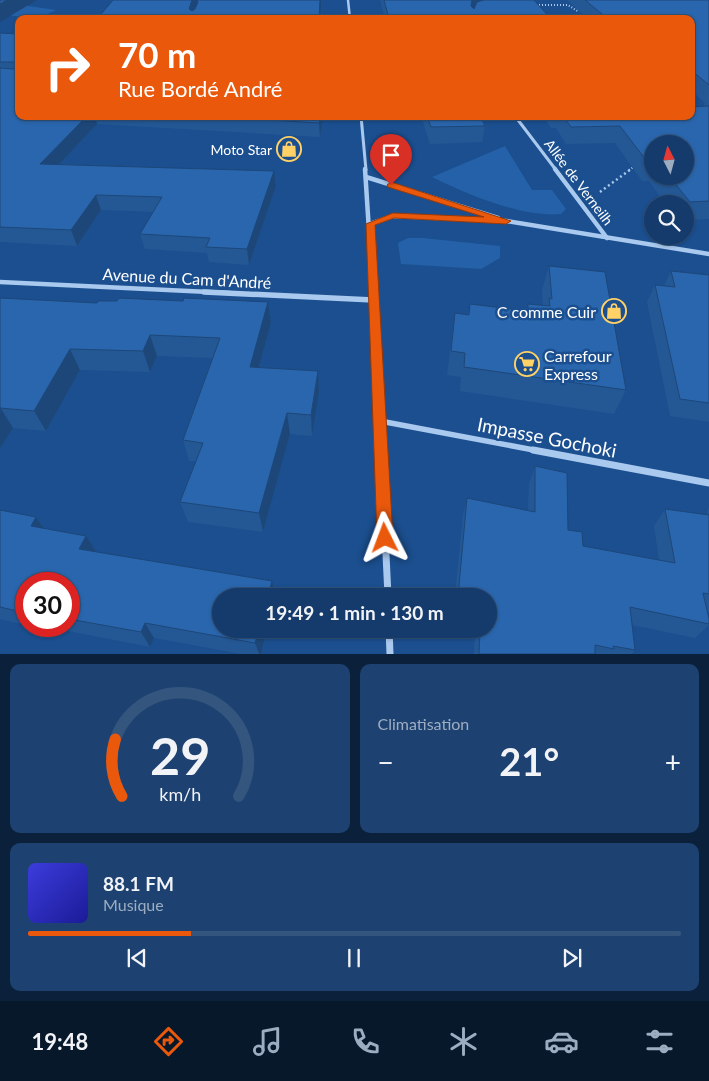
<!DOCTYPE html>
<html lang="fr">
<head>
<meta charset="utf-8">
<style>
	body { margin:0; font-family:Lato,sans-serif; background:#1d4271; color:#f1f3f6; height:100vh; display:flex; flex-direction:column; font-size:19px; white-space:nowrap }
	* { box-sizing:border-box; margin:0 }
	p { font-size:16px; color:#9dadc1 }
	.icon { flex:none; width:28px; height:28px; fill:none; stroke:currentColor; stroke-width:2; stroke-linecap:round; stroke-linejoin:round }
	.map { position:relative; height:654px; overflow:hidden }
	.details { display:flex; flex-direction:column; gap:10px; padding:10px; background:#0b203b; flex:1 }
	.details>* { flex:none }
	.guide { position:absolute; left:15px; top:15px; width:680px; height:105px; border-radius:10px; box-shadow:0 1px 4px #0004,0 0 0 1px #33557e; background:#ea580c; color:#fff; overflow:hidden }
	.needle { width:32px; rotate:354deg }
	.tools { position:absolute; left:644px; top:135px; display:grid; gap:10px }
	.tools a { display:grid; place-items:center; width:50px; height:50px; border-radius:50%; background:#143b6b; box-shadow:0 1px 4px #0004,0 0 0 1px #33557e; font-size:25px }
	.speed { position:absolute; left:15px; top:572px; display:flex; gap:10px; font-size:25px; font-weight:700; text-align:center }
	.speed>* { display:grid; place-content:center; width:65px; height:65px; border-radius:50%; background:#143b6b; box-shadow:0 1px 4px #0004,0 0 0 1px #33557e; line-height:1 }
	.speed .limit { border:8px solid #d22; background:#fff; color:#111 }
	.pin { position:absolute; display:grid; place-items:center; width:42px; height:42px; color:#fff; margin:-51px -21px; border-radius:50% 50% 50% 0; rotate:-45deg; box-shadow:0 0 5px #0007 }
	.pin .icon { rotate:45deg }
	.me { position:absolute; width:55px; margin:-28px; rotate:357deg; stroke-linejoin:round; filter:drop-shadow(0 0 4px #0008) }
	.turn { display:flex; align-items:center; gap:18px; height:105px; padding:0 20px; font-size:22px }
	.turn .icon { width:65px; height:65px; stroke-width:2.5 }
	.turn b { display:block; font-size:35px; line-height:42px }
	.big { font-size:38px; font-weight:700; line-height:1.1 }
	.details .card { flex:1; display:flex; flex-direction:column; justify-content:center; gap:8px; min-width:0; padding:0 18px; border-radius:10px; background:#1d4271 }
	.details .dial { align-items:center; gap:0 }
	.dial svg { height:130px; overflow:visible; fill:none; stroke:#33557e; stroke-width:7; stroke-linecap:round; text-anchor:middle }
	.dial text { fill:#f1f3f6; stroke:none }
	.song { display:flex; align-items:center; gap:15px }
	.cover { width:60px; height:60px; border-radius:8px; background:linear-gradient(135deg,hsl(240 70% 55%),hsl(240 70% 35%)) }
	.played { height:5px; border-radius:2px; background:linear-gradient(90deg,#ea580c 25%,#33557e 25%) }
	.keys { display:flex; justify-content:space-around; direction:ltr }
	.heat { display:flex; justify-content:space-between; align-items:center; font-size:28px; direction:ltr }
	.details .tiles { flex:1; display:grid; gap:10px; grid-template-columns:1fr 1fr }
	.card:last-child { grid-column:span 2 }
	.trip { position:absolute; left:212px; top:588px; width:285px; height:50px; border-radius:25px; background:#143b6b; box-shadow:0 1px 4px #0004,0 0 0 1px #33557e; font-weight:700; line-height:50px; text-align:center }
	.tabs { display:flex; height:80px; justify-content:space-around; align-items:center; background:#08182b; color:#9dadc1 }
	.tabs .icon { width:35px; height:35px }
	.tabs .on { color:#ea580c }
	.tabs b { font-size:22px; color:#f1f3f6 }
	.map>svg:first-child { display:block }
</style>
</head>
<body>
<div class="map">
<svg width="709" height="654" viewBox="0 0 709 654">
	<rect width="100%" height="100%" fill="#1b4f8f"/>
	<!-- green -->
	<g fill="#2461a8">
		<path d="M 0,3 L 1,2 L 56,10 L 37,19 L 0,14 Z"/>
		<path d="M 505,146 L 532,190 L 552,190 L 566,209 L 561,214 C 523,218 466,194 432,177 Z"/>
		<path d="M 408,238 L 423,238 L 500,246 L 500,258 L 481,269 L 401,264 L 398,243 Z"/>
	</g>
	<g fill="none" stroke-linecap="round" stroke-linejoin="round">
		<!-- path-far1 -->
		<g stroke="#a9c9ee" stroke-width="2" stroke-dasharray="1 2" stroke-linecap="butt">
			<path d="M 536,5 L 568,5 L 579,12"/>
			<path d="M 629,170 L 635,166"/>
		</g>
		<!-- path -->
		<path stroke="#a9c9ee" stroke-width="2.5" stroke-dasharray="2 3" stroke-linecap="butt" d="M 600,192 L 631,169"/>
		<!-- minor-far4 -->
		<path stroke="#a9c9ee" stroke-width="2.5" d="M 348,0 L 350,19"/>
		<!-- minor-far3 -->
		<g stroke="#a9c9ee" stroke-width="3">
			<path d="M 361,116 L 366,170"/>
			<path d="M 515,116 L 556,170"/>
		</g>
		<!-- minor-far2 -->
		<g stroke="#a9c9ee" stroke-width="4.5">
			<path d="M 365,169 L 373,293"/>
			<path d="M 555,169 L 607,238"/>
			<path d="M 366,177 L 498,218"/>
			<path d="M 370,224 L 393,216 L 506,221 L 709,254"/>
			<path d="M 0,282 L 230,293"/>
		</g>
		<!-- minor-far1 -->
		<g stroke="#a9c9ee" stroke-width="5.5">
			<path d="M 204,292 L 373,300"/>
			<path d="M 373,292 L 381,451"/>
			<path d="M 380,421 L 539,451"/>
		</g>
		<!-- minor -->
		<g stroke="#a9c9ee" stroke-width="7">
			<path d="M 381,450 L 388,596"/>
			<path d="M 533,450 L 709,483"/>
			<path d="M 389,629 L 390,654"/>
		</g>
	</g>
	<!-- wall -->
	<g fill="#245895" fill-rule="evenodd">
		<path d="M 380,0 L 534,0 L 551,19 L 385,19 Z"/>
		<path d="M 567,0 L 709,0 L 709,219 L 685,220 L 685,204 L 669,204 L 666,199 L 662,199 L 649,181 L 642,181 L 615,143 L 566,144 L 556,128 L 551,128 L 543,116 L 691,116 L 703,106 L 705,103 L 691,90 L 691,19 L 588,19 ZM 652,144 L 685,176 L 652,176 Z"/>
		<path d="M 0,33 L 19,34 L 19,116 L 323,116 L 320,137 L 97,124 L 59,164 L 274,171 L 276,186 L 249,265 L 209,262 L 207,253 L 145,249 L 140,234 L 154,212 L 101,210 L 77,246 L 0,242 Z"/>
		<path d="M 421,116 L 512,116 L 481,118 L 485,126 L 482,142 L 430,144 Z"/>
		<path d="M 549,266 L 626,390 L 614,414 L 460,391 L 461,377 L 447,375 L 455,313 L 468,315 L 470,304 L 526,311 L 528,304 L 543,306 L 542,290 Z"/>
		<path d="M 671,271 L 709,275 L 709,422 L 670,416 L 647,302 L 655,285 L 664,286 Z"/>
		<path d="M 0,298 L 97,303 L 117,301 L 268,302 L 271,323 L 259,367 L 318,371 L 319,392 L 312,436 L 290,434 L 263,532 L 188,522 L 180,502 L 196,461 L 189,461 L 183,440 L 212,358 L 157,356 L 150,372 L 80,370 L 46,431 L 13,428 L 0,448 Z"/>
		<path d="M 535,466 L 568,530 L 583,546 L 659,560 L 654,526 L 665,509 L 708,515 L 707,511 L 709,508 L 709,612 L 707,612 L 709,619 L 709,625 L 695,638 L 632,625 L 635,650 L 632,654 L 474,654 L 475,633 L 455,629 L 489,629 L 489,596 L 455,596 L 463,515 L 467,498 L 528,511 L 529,484 Z"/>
		<path d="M 0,510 L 36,517 L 44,528 L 267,629 L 261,654 L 241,654 L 154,638 L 150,647 L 58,629 L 57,632 L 32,626 L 69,626 L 69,584 L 26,584 L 26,625 L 0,619 Z"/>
	</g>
	<!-- shaded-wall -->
	<g fill="#1d4779">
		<path d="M 7,0 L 37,0 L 0,22 L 0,4 Z"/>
		<path d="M 192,0 L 197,0 L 199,9 L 192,19 L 189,9 Z"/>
		<path d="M 320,0 L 321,0 L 320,19 L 319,19 Z"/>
		<path d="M 472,0 L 484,0 L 483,6 L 471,11 L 471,6 Z"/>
		<path d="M 87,116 L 95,116 L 97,124 L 46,178 L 40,164 Z"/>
		<path d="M 321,116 L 323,116 L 320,137 L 319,123 Z"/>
		<path d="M 274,171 L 276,186 L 249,265 L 247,249 Z"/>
		<path d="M 96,195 L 101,210 L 77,246 L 71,230 Z"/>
		<path d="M 268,302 L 271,323 L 253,388 L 250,367 Z"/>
		<path d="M 150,335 L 157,356 L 150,372 L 143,351 Z"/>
		<path d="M 70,349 L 80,370 L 46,431 L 34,411 Z"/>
		<path d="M 318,371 L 319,392 L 312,436 L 311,415 Z"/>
		<path d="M 0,407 L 13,428 L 0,448 Z"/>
		<path d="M 287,413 L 290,434 L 263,532 L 259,513 Z"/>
		<path d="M 36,517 L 48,534 L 31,526 Z"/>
		<path d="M 86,536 L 97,553 L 79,549 Z"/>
		<path d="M 272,581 L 275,596 L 268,596 Z"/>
		<path d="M 145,623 L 154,638 L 150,647 L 141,632 Z"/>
		<path d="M 52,626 L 55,626 L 58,629 L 57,632 Z"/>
		<path d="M 259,629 L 267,629 L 261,654 L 259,654 L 255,643 Z"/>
	</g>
	<!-- building -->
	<g fill="#2a66ad" stroke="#1d4779">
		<path d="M 0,0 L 7,0 L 0,4 Z"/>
		<path d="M 113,0 L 192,0 L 189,9 L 192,11 L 195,9 L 198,2 L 197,0 L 320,0 L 319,19 L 97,19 Z"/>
		<path d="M 384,0 L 472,0 L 471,6 L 474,9 L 477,2 L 484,0 L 534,0 L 551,19 L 389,19 Z"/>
		<path d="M 585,0 L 709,0 L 709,85 L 691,70 L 691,19 L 608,19 Z"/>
		<path d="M 0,33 L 19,34 L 19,116 L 87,116 L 40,164 L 274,171 L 247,249 L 206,247 L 210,238 L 140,234 L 162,197 L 96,195 L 71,230 L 0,227 L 0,68 L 14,69 L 18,66 L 14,62 L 0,62 Z"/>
		<path d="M 709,106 L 709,201 L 690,202 L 673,181 L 669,181 L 665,176 L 685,176 L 685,144 L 652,144 L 652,164 L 649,164 L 620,126 L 571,127 L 563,116 L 691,116 L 691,107 Z"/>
		<path d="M 200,116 L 321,116 L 319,123 Z"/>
		<path d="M 427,116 L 480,116 L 485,126 L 431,127 Z"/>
		<path d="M 549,266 L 605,272 L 626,390 L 464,367 L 465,353 L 451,351 L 455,313 L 469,315 L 470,304 L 528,311 L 528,304 L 550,306 L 549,298 L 552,299 Z"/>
		<path d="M 671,271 L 709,275 L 709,403 L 680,399 L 655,285 L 675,287 Z"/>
		<path d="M 0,298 L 97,303 L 98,301 L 117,301 L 119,298 L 183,301 L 184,298 L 268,302 L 250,367 L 318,371 L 311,415 L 287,413 L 259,513 L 180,502 L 203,443 L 183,440 L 220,338 L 150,335 L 143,351 L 70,349 L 34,411 L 0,408 Z"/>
		<path d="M 535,466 L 567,473 L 568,530 L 582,532 L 583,546 L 675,563 L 665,509 L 709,515 L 709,594 L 703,593 L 709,619 L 709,624 L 630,607 L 635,650 L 613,646 L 614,649 L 595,645 L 595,654 L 479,654 L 480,629 L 489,629 L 489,596 L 458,596 L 467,498 L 535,512 Z"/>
		<path d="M 0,510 L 36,517 L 31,526 L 86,536 L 79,549 L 272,581 L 268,596 L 221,596 L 221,629 L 259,629 L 255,643 L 145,623 L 141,632 L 69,619 L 69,584 L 26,584 L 26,613 L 0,607 Z"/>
	</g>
	<!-- route -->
	<path fill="#ea580c" stroke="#983908" d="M 391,182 L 511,221 L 506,224 L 394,218 L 375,225 L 393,538 L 391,543 L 385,545 L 380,543 L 377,538 L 366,224 L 393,213 L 484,217 L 388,187 L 387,185 Z"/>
	<!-- icons -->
	<defs>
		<symbol id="shop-ring" viewBox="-11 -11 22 22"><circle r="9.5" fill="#1b4f8f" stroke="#ffd166" stroke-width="1.5"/><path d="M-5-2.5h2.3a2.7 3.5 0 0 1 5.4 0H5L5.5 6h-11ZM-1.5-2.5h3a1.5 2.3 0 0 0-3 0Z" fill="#ffd166"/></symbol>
		<symbol id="supermarket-ring" viewBox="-11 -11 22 22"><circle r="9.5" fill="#1b4f8f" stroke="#ffd166" stroke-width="1.5"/><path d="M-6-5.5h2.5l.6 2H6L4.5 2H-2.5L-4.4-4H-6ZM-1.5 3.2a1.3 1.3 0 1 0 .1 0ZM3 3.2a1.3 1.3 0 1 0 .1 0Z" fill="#ffd166"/></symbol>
	</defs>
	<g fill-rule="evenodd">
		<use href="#shop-ring" x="275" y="135" width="28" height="28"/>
		<use href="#shop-ring" x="600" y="297" width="28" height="28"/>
		<use href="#supermarket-ring" x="513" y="350" width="28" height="28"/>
	</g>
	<g text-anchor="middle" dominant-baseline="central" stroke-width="5" stroke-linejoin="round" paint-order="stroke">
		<!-- far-poi labels -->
		<g font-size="14" fill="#fff" stroke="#1b4f8f" text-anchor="end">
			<text x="272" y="149">Moto Star</text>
		</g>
		<!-- far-street labels -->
		<g font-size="14" fill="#fff" stroke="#1b4f8f">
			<text transform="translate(579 182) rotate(53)">Allée de Verneilh</text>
		</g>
		<!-- street labels -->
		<g font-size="16" fill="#fff" stroke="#1b4f8f">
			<text transform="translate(187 278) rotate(3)">Avenue du Cam d'André</text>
		</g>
		<!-- poi labels -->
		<g font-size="16" fill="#fff" stroke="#1b4f8f" text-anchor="end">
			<text x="596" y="311">C comme Cuir</text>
			<text x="544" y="355" text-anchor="start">Carrefour<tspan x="544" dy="18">Express</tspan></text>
		</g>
		<!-- near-street labels -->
		<g font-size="19" fill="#fff" stroke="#1b4f8f">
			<text transform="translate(547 437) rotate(11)">Impasse Gochoki</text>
		</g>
	</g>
</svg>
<div class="tools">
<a><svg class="needle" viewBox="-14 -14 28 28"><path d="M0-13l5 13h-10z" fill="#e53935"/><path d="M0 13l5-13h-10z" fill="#9dadc1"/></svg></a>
<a><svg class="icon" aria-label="search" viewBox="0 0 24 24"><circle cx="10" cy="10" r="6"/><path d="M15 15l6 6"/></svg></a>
</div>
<div class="speed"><div class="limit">30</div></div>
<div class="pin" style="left:391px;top:185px;background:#d93025"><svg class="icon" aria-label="arrive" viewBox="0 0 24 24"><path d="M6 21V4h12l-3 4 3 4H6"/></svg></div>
<svg class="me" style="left:385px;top:538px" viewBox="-20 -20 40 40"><path d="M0-17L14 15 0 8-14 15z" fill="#ea580c" stroke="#fff" stroke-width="4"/></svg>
<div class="trip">19:49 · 1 min · 130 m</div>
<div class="guide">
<div class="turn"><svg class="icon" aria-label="right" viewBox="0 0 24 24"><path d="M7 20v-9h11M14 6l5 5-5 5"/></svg><div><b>70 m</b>Rue Bordé André</div></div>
</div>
</div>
<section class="details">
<div class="tiles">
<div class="card dial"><svg viewBox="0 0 100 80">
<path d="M14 69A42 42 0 1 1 86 69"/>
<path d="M14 69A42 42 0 0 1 10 34" stroke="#ea580c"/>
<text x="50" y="56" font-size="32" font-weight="700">29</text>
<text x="50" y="72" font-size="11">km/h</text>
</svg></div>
<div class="card"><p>Climatisation</p>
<div class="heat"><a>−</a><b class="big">21°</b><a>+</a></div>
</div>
<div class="card">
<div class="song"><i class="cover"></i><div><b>88.1 FM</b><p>Musique</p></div></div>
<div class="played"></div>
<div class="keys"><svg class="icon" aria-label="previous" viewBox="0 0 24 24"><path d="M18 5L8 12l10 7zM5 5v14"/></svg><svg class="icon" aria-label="pause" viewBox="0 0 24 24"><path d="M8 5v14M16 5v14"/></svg><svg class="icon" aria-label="next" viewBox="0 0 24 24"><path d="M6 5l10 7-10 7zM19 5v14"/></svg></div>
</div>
</div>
</section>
<nav class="tabs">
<b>19:48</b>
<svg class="icon on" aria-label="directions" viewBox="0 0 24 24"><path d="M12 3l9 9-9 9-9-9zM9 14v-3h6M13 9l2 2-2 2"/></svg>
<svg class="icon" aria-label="music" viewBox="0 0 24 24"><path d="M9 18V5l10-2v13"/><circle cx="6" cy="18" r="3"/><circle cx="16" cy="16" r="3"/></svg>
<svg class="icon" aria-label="phone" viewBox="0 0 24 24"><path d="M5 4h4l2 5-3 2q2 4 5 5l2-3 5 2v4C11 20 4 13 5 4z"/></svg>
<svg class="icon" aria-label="climate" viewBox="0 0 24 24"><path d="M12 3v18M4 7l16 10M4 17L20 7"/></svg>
<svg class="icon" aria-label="car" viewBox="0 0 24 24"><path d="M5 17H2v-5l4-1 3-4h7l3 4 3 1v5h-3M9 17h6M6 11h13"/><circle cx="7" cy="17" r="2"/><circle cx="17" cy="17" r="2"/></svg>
<svg class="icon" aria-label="filters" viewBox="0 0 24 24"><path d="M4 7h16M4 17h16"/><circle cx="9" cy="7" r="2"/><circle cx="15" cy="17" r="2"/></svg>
</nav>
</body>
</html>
